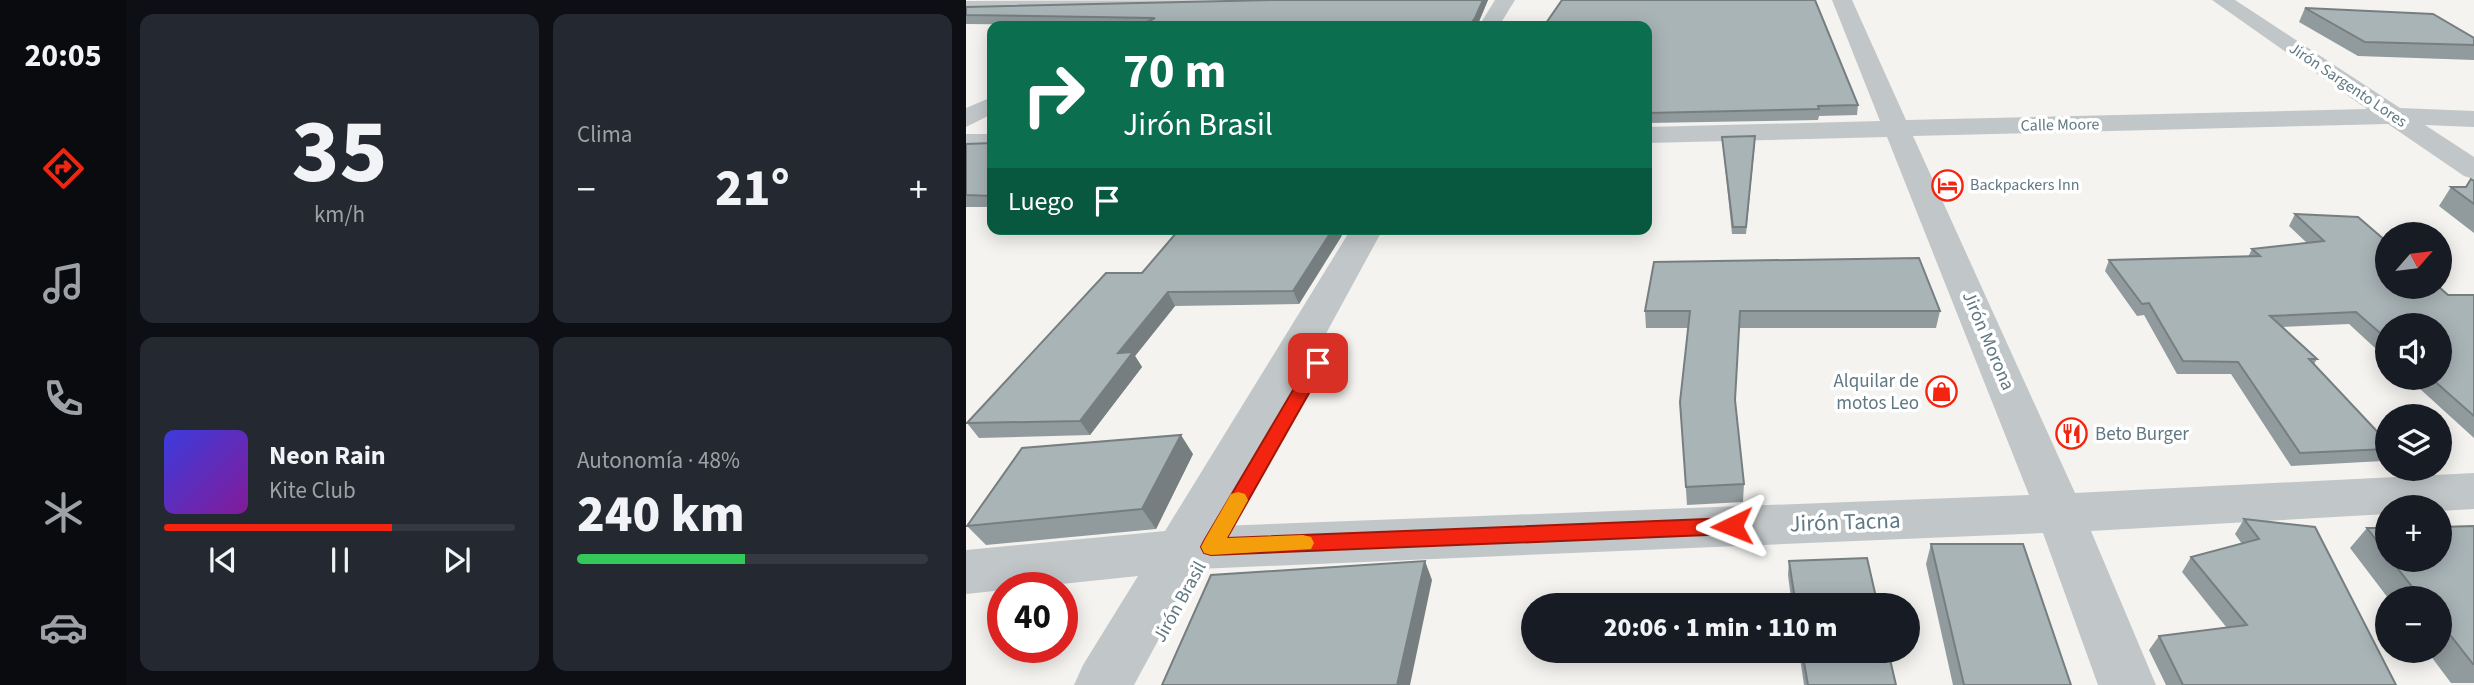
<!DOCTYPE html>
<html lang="es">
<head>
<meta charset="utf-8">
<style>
	body { margin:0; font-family:"Source Sans 3",sans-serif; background:#242831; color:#f1f3f6; height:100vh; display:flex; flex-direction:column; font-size:26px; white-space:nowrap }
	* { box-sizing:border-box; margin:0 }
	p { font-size:23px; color:#9ea1a6 }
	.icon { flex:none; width:38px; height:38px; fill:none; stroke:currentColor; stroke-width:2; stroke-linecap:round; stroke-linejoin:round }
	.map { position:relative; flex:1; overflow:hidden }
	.panel { display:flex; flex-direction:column; gap:14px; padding:14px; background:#0d0f14; width:840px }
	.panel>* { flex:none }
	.hud { position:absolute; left:21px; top:21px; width:665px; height:214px; border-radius:14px; box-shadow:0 4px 18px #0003; background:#0b6e4f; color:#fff; overflow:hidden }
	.needle { width:46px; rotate:62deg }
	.fabs { position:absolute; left:1409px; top:222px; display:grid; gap:14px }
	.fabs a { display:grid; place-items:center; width:77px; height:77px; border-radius:50%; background:#171b24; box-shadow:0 4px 18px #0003; font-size:35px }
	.speed { position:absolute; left:21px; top:572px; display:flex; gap:14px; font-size:35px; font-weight:700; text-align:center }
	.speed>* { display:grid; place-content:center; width:91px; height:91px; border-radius:50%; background:#171b24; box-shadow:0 4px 18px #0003; line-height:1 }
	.speed .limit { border:10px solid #d22; background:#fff; color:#111 }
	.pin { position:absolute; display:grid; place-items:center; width:60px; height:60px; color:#fff; margin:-30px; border-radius:14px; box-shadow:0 4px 10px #0006 }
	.me { position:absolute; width:77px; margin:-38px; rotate:268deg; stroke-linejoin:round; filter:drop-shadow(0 0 5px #0008) }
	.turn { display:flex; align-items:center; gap:24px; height:147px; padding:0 21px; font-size:32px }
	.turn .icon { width:91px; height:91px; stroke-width:2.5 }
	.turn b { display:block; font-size:49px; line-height:60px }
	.then { display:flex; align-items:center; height:66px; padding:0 21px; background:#0003; gap:14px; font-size:26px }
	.big { font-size:52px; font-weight:800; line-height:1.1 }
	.panel .card { flex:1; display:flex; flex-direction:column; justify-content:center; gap:10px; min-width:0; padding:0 24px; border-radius:14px; background:#242831 }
	.panel .dial { align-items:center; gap:0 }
	.dial b { font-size:91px; line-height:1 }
	.song { display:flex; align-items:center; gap:21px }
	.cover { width:84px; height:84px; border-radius:10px; background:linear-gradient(135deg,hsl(240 70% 55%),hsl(290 70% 35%)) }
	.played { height:7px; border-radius:4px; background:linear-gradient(90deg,#f32510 65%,#363941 65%) }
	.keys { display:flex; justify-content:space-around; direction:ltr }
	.heat { display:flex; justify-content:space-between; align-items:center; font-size:38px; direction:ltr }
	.charge { height:10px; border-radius:5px; background:linear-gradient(90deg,#34c759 48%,#363941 0) }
	.panel .tiles { flex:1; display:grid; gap:14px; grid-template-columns:repeat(2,1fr) }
	.trip { position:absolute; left:555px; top:593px; width:399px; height:70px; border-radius:35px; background:#171b24; box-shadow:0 4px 18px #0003; font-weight:800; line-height:70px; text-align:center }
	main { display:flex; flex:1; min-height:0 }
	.dock { display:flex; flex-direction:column; width:126px; justify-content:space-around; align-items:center; background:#090b0e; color:#9ea1a6 }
	.dock .icon { width:49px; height:49px }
	.dock .on { color:#f32510 }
	.dock b { font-size:32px; color:#f1f3f6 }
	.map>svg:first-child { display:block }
</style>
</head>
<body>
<main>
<nav class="dock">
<b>20:05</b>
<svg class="icon on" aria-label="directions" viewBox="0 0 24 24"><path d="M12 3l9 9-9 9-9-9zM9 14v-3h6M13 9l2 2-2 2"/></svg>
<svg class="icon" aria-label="music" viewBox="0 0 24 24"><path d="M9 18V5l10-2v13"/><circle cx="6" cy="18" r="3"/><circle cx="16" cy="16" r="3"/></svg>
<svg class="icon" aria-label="phone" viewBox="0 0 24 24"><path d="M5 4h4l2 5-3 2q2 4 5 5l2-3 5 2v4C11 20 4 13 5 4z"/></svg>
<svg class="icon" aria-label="climate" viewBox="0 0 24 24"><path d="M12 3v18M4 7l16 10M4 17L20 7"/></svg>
<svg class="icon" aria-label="car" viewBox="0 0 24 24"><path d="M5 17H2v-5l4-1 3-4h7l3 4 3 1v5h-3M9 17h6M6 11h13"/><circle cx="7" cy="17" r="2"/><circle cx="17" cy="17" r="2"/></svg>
</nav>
<section class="panel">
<div class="tiles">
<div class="card dial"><b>35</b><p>km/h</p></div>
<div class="card"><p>Clima</p>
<div class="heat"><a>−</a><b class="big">21°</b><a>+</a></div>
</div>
<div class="card">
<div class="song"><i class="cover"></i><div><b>Neon Rain</b><p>Kite Club</p></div></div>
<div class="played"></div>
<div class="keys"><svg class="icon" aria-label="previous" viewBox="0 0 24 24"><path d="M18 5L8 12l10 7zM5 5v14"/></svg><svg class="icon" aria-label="pause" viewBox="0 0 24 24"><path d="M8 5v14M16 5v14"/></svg><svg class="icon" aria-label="next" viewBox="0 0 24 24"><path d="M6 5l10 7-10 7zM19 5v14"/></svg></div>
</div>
<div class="card"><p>Autonomía · 48%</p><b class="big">240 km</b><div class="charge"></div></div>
</div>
</section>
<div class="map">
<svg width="1508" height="685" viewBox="0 0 1508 685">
	<rect width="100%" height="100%" fill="#f4f3ef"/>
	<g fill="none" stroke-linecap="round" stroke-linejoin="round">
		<!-- minor -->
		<g fill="#c1c6c8" fill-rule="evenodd">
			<path d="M 318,0 L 308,6 L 0,13 L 0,1 Z"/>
			<path d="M 529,0 L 549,0 L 533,26 L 513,26 Z"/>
			<path d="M 866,0 L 886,0 L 940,120 L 1401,109 L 1246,0 L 1269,0 L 1434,108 L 1508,111 L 1508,127 L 1459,125 L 1508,157 L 1508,179 L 1498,176 L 1422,124 L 947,136 L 1109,493 L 1508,473 L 1508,509 L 1474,511 L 1474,508 L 1421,508 L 1421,514 L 1125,531 L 1190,685 L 1132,685 L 1077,533 L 231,569 L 168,685 L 108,685 L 117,665 L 172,576 L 0,594 L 0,550 L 199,531 L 385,229 L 417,229 L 255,526 L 1063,495 L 921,137 L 681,143 L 681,127 L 914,121 Z"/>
			<path d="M 26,97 L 26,114 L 0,127 L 0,108 Z"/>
			<rect x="0" y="134" width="26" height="16"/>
		</g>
	</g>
	<!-- wall -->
	<g fill="#919b9d">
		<path d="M 522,0 L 511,26 L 173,26 L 0,24 L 0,7 Z"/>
		<path d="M 1339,8 L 1508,45 L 1508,60 L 1392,56 L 1333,22 Z"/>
		<path d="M 681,26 L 892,105 L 891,115 L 853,116 L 852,120 L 681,123 Z"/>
		<path d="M 756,137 L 789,143 L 780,234 L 766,234 Z"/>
		<path d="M 26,143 L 26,207 L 0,207 L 0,144 Z"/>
		<path d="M 1508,179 L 1508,233 L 1473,206 L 1485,187 L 1500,187 Z"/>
		<path d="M 1329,214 L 1482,295 L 1508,295 L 1508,438 L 1442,378 L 1474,378 L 1421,326 L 1421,359 L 1383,324 L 1317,327 L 1351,359 L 1348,364 L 1421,442 L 1421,457 L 1417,461 L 1325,466 L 1265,374 L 1211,374 L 1178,315 L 1171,316 L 1139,271 L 1143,260 L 1282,257 L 1286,249 L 1341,243 L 1323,226 Z"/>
		<path d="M 375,237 L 333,304 L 209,306 L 169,356 L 176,367 L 124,435 L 13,438 L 1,423 L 176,273 Z"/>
		<path d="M 679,311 L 974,311 L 970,328 L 773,328 L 769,404 L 778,484 L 777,502 L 721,505 L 714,402 L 723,328 L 680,328 Z"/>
		<path d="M 227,454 L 190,529 L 20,545 L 1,526 Z"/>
		<path d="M 1278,519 L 1430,685 L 1200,685 L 1183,650 L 1193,636 L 1261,628 L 1216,572 L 1225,557 L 1276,544 L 1269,534 Z"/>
		<path d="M 1508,526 L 1508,683 L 1485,683 L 1461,651 L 1474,651 L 1474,598 L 1422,598 L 1384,548 L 1401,528 L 1421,528 L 1421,560 L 1474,560 Z"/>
		<path d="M 965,544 L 1105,685 L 987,685 L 960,564 Z"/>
		<path d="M 823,561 L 912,606 L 826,606 L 822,575 Z"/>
		<path d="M 833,651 L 922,651 L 930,685 L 838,685 Z"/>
	</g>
	<!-- shaded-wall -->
	<g fill="#767e80">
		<path d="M 517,0 L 522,0 L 511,26 L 503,26 Z"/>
		<path d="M 367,229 L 379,229 L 375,237 L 333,304 L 327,291 Z"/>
		<path d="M 202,292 L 209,306 L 169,356 L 176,367 L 124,435 L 114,421 L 152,353 Z"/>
		<path d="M 215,435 L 227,454 L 190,529 L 176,509 Z"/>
		<path d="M 459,561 L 466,580 L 444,685 L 431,685 Z"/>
	</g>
	<!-- building -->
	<g fill="#a9b4b7" stroke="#767e80" stroke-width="2">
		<path d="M 306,0 L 517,0 L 509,18 L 503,26 L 173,26 L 189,18 L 0,15 L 0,7 Z"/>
		<path d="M 596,0 L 849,0 L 892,105 L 852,106 L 853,109 L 681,113 L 681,26 L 578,26 Z"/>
		<path d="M 1339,8 L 1467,14 L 1508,38 L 1508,45 L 1399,42 Z"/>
		<path d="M 789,136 L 780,227 L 767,227 L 756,137 Z"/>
		<path d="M 26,143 L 26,196 L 0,195 L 0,144 Z"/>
		<path d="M 1505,179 L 1508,181 L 1508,204 L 1485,187 L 1500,187 Z"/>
		<path d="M 1329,214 L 1392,217 L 1421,242 L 1421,287 L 1473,287 L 1482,295 L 1508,295 L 1508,416 L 1465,378 L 1474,378 L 1474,326 L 1421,326 L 1421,339 L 1390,312 L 1304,316 L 1351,359 L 1343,359 L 1421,442 L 1421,449 L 1334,453 L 1272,362 L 1217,361 L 1183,303 L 1176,304 L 1143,260 L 1294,256 L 1286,249 L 1358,241 Z"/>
		<path d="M 295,229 L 367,229 L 327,291 L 202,292 L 152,353 L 167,352 L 114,421 L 1,423 L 140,273 L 176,273 L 211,232 Z"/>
		<path d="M 953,258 L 974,311 L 774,311 L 769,400 L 778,484 L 720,487 L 714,402 L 724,311 L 679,311 L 688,262 Z"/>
		<path d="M 215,435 L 176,509 L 1,526 L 56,448 Z"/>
		<path d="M 1278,519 L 1349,527 L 1430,685 L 1217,685 L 1193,636 L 1281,625 L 1225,557 L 1293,539 Z"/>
		<path d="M 1508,526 L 1508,664 L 1507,664 L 1474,622 L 1474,598 L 1455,598 L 1425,560 L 1474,560 L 1474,527 Z"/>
		<path d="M 1401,528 L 1421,528 L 1421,554 Z"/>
		<path d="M 965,544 L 1057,544 L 1105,685 L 998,685 Z"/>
		<path d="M 901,558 L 912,606 L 830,606 L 823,561 Z"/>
		<path d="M 459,561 L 431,685 L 196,685 L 245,575 Z"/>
		<path d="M 836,651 L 922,651 L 930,685 L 842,685 Z"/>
	</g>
	<!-- route -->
	<path fill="#f32510" stroke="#9e180a" stroke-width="2" d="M 352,358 L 360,363 L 261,538 L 766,518 L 773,520 L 776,526 L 773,532 L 766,534 L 245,555 L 238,553 L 235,547 L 238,541 L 343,363 Z"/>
	<!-- slow -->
	<path fill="#f59e0b" d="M 272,492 L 279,494 L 282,500 L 261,538 L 337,535 L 345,537 L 348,543 L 345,549 L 245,555 L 238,553 L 235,547 L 238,541 L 265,494 Z"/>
	<!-- icons -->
	<defs>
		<symbol id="hotel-ring" viewBox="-11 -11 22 22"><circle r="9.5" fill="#fff" stroke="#f32510" stroke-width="1.5"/><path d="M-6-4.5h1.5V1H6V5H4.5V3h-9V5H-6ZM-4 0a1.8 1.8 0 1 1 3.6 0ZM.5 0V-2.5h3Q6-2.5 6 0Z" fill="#f32510"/></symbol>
		<symbol id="shop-ring" viewBox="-11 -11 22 22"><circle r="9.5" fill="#fff" stroke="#f32510" stroke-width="1.5"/><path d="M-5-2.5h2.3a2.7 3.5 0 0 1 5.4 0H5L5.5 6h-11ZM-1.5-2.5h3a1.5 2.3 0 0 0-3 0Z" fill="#f32510"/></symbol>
		<symbol id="restaurant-ring" viewBox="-11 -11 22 22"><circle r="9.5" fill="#fff" stroke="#f32510" stroke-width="1.5"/><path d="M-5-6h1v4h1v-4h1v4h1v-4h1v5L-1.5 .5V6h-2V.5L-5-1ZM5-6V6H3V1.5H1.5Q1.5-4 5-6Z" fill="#f32510"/></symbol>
	</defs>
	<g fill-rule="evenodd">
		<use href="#hotel-ring" x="964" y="168" width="35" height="35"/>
		<use href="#shop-ring" x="958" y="374" width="35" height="35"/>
		<use href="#restaurant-ring" x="1088" y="416" width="35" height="35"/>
	</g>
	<g text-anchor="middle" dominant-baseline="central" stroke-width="7" stroke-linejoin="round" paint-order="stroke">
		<!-- far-street labels -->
		<g font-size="16" fill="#607883" stroke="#fff">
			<text transform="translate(1382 85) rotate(34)">Jirón Sargento Lores</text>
			<text transform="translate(1094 125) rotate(-1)">Calle Moore</text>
		</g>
		<!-- far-poi labels -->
		<g font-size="16" fill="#607883" stroke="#fff" text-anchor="start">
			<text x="1004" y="185">Backpackers Inn</text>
		</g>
		<!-- street labels -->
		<g font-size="19" fill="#607883" stroke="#fff">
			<text transform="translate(1022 341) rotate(67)">Jirón Morona</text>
			<text transform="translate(214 602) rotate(-61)">Jirón Brasil</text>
		</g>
		<!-- poi labels -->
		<g font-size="19" fill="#607883" stroke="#fff" text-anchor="end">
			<text x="953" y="381">Alquilar de<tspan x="953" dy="22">motos Leo</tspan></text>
			<text x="1129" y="434" text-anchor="start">Beto Burger</text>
		</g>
		<!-- near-street labels -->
		<g font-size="23" fill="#607883" stroke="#fff">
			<text transform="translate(879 522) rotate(-2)">Jirón Tacna</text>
		</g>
	</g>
</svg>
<div class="fabs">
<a><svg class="needle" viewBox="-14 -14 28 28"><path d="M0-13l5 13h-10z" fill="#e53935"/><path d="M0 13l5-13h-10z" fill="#9ea1a6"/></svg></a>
<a><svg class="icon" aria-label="sound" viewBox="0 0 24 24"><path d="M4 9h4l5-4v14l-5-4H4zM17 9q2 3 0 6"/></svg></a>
<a><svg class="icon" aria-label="layers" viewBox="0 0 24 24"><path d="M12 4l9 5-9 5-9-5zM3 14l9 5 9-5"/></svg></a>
<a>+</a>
<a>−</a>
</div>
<div class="speed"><div class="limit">40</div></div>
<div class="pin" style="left:352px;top:363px;background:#d93025"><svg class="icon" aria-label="arrive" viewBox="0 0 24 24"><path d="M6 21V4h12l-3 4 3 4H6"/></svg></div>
<svg class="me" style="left:766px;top:526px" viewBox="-20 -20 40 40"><path d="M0-17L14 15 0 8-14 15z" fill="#f32510" stroke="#fff" stroke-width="4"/></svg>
<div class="trip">20:06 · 1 min · 110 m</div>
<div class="hud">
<div class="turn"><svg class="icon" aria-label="right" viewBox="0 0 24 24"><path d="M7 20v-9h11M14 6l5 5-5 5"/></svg><div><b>70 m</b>Jirón Brasil</div></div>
<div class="then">Luego<svg class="icon" aria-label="arrive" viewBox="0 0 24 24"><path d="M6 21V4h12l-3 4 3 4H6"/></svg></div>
</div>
</div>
</main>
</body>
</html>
